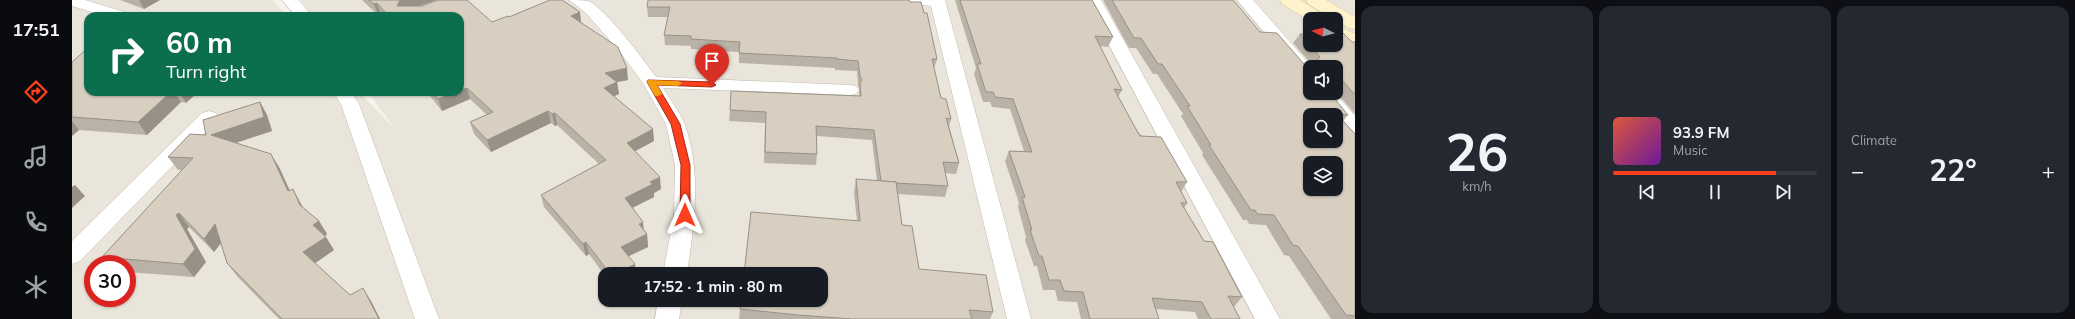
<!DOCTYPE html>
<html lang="en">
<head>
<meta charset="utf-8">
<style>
	body { margin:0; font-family:Mulish,sans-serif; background:#242831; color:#f1f3f6; height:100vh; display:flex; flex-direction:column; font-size:15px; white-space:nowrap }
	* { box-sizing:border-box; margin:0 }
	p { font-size:13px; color:#9ea1a6 }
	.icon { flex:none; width:22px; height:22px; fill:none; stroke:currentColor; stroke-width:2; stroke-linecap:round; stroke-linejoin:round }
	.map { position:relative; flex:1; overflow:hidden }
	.details { display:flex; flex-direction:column; gap:6px; padding:6px; background:#0d0f14; width:720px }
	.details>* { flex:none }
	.top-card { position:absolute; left:12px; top:12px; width:380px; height:84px; border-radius:12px; box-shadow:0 1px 3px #0004; background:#0b6e4f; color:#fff; overflow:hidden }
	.needle { width:26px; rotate:276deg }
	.buttons { position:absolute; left:1231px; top:12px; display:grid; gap:8px }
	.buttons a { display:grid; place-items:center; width:40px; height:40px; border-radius:8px; background:#171b24; box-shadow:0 1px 3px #0004; font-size:20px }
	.speed { position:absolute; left:12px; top:255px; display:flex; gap:8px; font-size:20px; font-weight:700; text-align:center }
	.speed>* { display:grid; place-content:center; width:52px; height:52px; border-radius:50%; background:#171b24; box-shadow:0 1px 3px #0004; line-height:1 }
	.speed .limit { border:6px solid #d22; background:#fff; color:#111 }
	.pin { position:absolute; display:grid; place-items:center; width:34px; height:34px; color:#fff; margin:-41px -17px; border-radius:50% 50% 50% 0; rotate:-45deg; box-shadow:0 0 4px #0007 }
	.pin .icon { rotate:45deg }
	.me { position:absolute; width:44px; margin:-22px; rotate:0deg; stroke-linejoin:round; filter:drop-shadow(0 0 3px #0008) }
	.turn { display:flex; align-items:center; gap:14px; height:84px; padding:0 16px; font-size:18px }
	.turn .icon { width:52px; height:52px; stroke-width:2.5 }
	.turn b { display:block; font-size:28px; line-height:34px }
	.big { font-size:30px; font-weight:700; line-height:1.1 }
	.details .tile { flex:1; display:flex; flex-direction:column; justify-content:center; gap:6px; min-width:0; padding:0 14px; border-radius:12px; background:#242831 }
	.details .dial { align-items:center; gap:0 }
	.dial b { font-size:52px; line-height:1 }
	.song { display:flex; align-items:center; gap:12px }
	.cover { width:48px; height:48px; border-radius:6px; background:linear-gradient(135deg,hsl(10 70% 55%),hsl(280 70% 35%)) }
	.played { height:4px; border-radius:2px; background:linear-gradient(90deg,#fc3f1d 80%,#363941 80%) }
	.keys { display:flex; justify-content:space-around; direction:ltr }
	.heat { display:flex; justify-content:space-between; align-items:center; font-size:22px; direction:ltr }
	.details .tiles { flex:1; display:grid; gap:6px; grid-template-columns:repeat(3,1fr) }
	.trip { position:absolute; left:526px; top:267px; width:230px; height:40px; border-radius:12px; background:#171b24; box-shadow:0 1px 3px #0004; font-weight:700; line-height:40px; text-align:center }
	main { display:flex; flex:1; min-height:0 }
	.menu { display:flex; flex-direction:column; width:72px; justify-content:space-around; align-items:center; background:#090b0e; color:#9ea1a6 }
	.menu .icon { width:28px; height:28px }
	.menu .selected { color:#fc3f1d }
	.menu b { font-size:18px; color:#f1f3f6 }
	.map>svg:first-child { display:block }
</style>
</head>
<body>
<main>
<nav class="menu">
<b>17:51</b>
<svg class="icon selected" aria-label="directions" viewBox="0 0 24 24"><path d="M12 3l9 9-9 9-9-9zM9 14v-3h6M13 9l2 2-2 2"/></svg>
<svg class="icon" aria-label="music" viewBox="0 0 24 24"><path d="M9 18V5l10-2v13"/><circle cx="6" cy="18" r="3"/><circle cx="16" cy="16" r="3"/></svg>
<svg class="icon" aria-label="phone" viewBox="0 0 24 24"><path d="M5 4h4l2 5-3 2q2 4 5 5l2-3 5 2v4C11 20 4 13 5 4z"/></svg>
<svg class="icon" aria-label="climate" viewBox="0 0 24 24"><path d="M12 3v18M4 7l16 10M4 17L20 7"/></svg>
</nav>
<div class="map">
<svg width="1283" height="319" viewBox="0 0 1283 319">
	<rect width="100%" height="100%" fill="#f6f3ec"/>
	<!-- residential -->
	<path fill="#eae5da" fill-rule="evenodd" d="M 0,0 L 200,0 L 215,16 L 16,16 L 16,92 L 287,92 L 323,129 L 296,92 L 388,92 L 388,16 L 240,16 L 228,0 L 1283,0 L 1283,319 L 0,319 ZM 1238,19 L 1264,19 L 1264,45 L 1238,45 ZM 1238,67 L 1264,67 L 1264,93 L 1238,93 ZM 1238,115 L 1264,115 L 1264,141 L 1238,141 ZM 1238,163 L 1264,163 L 1264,189 L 1238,189 ZM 21,264 L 55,264 L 55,298 L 21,298 ZM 533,274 L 749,274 L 749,300 L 533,300 Z"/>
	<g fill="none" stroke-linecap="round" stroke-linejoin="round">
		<defs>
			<g id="street">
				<path d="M 0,0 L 13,0 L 56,13 L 58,16 L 33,16 L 0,6 Z"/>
				<path d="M 210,0 L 226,0 L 240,16 L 224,16 Z"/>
				<path d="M 497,0 C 503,0 511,0 516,1 C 533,8 572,60 584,77 L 778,85 L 784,86 L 787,90 L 784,94 L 778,95 L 591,88 C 598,100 608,112 613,125 C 630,174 622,224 615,274 L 591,274 L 602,215 L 603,165 L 594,124 L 571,83 L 548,52 L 513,12 Z"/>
				<path d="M 834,0 L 873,0 L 959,319 L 935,319 L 859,6 L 837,3 Z"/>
				<path d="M 1013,0 L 1029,0 L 1208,319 L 1183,319 Z"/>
				<path d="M 1165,0 L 1181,0 L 1240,67 L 1238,67 L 1238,81 L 1232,80 Z"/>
				<path d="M 261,92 L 279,92 L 287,104 L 367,319 L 343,319 L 269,104 Z"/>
				<path d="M 1244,93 L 1263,93 L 1283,116 L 1283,134 L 1276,132 L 1264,118 L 1264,115 L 1262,115 Z"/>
				<path d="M 137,111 L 144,113 L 146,117 L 144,121 L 8,261 L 0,264 L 0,241 L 130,113 Z"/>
				<path d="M 586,300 L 610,300 L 607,319 L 583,319 Z"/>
			</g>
			<g id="secondary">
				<path d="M 1208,0 L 1228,0 L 1252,15 L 1255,19 L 1238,19 L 1238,21 L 1210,4 Z"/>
				<path d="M 1234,0 L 1254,0 L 1283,17 L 1283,29 L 1277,28 L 1236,4 Z"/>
				<path d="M 1264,25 L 1283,34 L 1283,47 L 1277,46 L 1264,38 Z"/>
			</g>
		</defs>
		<!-- street casing -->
		<use href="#street" stroke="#c2bbae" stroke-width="1"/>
		<!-- secondary casing -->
		<use href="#secondary" stroke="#d6c79b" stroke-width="1"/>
		<!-- street -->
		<use href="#street" fill="#fff" fill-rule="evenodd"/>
		<!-- secondary -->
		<use href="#secondary" fill="#fff3cd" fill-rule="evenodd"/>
	</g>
	<!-- wall -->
	<g fill="#bab2a6">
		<path d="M 48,0 L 88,0 L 72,9 Z"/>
		<path d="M 290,0 L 364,0 L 346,6 L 420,22 L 437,17 L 508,12 L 509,23 L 556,80 L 545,82 L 547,94 L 542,96 L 582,141 L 563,151 L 589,189 L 582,193 L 582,197 L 560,208 L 572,230 L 575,234 L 576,247 L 556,256 L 564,274 L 533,274 L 533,276 L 517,254 L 514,256 L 472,207 L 469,195 L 527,164 L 485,125 L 483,126 L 479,123 L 419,152 L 402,134 L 398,122 L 415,115 L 398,99 L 370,111 L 355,92 L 388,92 L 388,16 L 310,16 L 309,14 L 306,15 Z"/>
		<path d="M 883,0 L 1020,0 L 1041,37 L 1036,47 L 1028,46 L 1050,90 L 1046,97 L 1065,131 L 1115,182 L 1109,192 L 1115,203 L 1112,208 L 1132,241 L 1170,297 L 1162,307 L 1168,319 L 1126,319 L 1123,312 L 1084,309 L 1087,319 L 1009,319 L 1005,302 L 986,301 L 983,290 L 971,290 L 965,266 L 962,266 L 953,240 L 954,237 L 946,207 L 947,203 L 933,161 L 937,151 L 952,151 L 938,109 L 920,107 L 918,102 L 911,102 L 902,74 L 904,68 Z"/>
		<path d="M 1031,0 L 1161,0 L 1188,32 L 1276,115 L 1271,121 L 1283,134 L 1283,319 L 1259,319 L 1217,256 L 1212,255 L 1194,225 L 1177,224 L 1175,220 L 1171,220 L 1130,155 L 1131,153 L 1109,116 L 1111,114 L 1085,74 L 1081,74 L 1064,48 L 1057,48 Z"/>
		<path d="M 838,2 L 852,13 L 865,59 L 862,69 L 869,98 L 879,119 L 877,126 L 887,163 L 884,174 L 873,173 L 876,186 L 873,197 L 826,194 L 830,225 L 847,269 L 921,312 L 918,319 L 667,319 L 668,309 L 785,221 L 782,193 L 784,179 L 805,181 L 800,140 L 745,136 L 745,154 L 744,165 L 692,163 L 693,123 L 657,121 L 658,110 L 787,96 L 787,88 L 786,86 L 785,71 L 763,70 L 763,68 L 667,63 L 667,52 L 619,49 L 619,46 L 593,45 L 592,35 L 596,17 L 576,17 L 575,7 Z"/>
		<path d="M 1228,34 L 1280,42 L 1283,42 L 1283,114 L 1264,92 L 1264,67 L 1241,67 L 1241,66 L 1221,43 Z"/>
		<path d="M 0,62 L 16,92 L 126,92 L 114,103 L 109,102 L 75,135 L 7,130 L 0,136 Z"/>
		<path d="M 188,102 L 195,115 L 200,131 L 164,143 L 207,167 L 217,190 L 228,202 L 230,207 L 247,221 L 255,234 L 253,236 L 262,250 L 243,263 L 278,295 L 299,301 L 308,319 L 207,319 L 165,276 L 155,263 L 149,243 L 142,252 L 117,227 L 115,229 L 134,262 L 122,277 L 55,272 L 55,264 L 36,264 L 30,257 L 110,170 L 106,170 L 96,157 L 134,135 Z"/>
	</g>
	<!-- shaded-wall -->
	<g fill="#979187">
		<path d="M 67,0 L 88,0 L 72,9 Z"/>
		<path d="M 328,0 L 364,0 L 331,12 L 325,6 Z"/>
		<path d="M 305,3 L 309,14 L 306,15 L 302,4 Z"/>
		<path d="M 508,12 L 509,24 L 499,16 Z"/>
		<path d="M 555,68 L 556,80 L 545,82 L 547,94 L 534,100 L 532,88 L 533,73 Z"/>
		<path d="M 395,88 L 398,99 L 370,111 L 366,99 L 384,92 L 388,92 L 388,90 Z"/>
		<path d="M 99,92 L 102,92 L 109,102 L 75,135 L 66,122 Z"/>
		<path d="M 107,92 L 126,92 L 114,103 Z"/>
		<path d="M 188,102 L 195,115 L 200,131 L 147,148 L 139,135 Z"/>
		<path d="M 476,111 L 479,123 L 419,152 L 415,140 Z"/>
		<path d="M 483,113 L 485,125 L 483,126 L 480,114 Z"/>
		<path d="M 0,121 L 7,130 L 0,136 Z"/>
		<path d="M 581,129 L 582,141 L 556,155 L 555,143 Z"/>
		<path d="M 199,154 L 207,167 L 224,204 L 216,191 Z"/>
		<path d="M 588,177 L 589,189 L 582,193 L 582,197 L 554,211 L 553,198 L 578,182 Z"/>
		<path d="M 3,185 L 13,196 L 0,208 L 0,187 Z"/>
		<path d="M 221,189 L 228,202 L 236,218 L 228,205 Z"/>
		<path d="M 107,213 L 117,227 L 115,229 L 134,262 L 122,277 L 111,264 L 104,215 Z"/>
		<path d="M 247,221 L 255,234 L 249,239 L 241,225 Z"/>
		<path d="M 571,222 L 572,234 L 567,224 Z"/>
		<path d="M 143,224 L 153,238 L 142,252 L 132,239 Z"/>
		<path d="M 575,234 L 576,247 L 551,259 L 549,247 Z"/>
		<path d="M 254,237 L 262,250 L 239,266 L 231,252 Z"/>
		<path d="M 514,242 L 517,254 L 514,256 L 511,244 Z"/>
		<path d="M 563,264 L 564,274 L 544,274 Z"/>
		<path d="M 291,288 L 299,301 L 308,319 L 307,319 Z"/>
	</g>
	<!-- building -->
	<g fill="#d8cfc1" stroke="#979187" fill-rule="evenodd">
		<path d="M 297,0 L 329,0 L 328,0 L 325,6 L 350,6 L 366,0 L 395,0 L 420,22 L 436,16 L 437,17 L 478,0 L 490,0 L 508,12 L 499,16 L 546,47 L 555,68 L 533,73 L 545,82 L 532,88 L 581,129 L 555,143 L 588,177 L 578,182 L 581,184 L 553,198 L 571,222 L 567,224 L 575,234 L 549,247 L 563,264 L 544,274 L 538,274 L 514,242 L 511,244 L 469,195 L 534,160 L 483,113 L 480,114 L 476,111 L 415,140 L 398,122 L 421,112 L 395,88 L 388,90 L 388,16 L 317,16 L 305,3 L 302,4 Z"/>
		<path d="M 576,0 L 837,0 L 838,2 L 849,2 L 852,13 L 855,13 L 865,59 L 860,59 L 869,98 L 874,99 L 879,119 L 874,118 L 887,163 L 871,162 L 876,186 L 824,183 L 824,182 L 809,181 L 802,130 L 744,126 L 745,154 L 693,152 L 694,112 L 658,110 L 659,91 L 789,96 L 788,83 L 790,80 L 788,76 L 786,61 L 765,59 L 765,58 L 667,53 L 668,42 L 619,39 L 619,36 L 592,35 L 598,7 L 575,7 Z"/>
		<path d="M 888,0 L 1020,0 L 1041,37 L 1023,36 L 1050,90 L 1042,89 L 1065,131 L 1068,136 L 1089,137 L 1115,182 L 1104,182 L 1115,203 L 1109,203 L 1132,241 L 1141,242 L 1170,297 L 1156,296 L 1168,319 L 1139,319 L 1130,302 L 1080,298 L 1087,319 L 1018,319 L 1011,292 L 992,291 L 988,280 L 977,280 L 970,256 L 967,256 L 958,230 L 960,230 L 950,197 L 953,197 L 937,151 L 960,152 L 941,99 L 923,97 L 921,92 L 914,92 L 905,64 L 909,64 Z"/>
		<path d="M 1040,0 L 1161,0 L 1188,32 L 1205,33 L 1238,71 L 1238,93 L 1258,93 L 1276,115 L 1265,114 L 1283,134 L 1283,316 L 1274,315 L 1226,246 L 1221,245 L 1202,215 L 1185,214 L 1183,210 L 1179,210 L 1137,145 L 1139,145 L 1115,106 L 1118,106 L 1090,64 L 1086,64 L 1069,38 L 1062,38 ZM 1238,115 L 1264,115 L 1264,141 L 1238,141 ZM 1238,163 L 1264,163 L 1264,189 L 1238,189 Z"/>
		<path d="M 1264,32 L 1270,32 L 1280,42 L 1283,42 L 1283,95 L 1272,82 L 1264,82 L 1264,67 L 1246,67 L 1246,59 L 1248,57 L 1228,34 L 1238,34 L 1238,45 L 1264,45 Z"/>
		<path d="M 16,48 L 16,92 L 99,92 L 66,122 L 0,117 L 0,62 Z"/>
		<path d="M 360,92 L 384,92 L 366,99 Z"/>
		<path d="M 188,102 L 192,117 L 139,135 L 199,154 L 216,191 L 221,189 L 228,205 L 247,221 L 241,225 L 254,237 L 231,252 L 278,295 L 291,288 L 307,319 L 210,319 L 155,263 L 143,224 L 132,239 L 107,213 L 104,215 L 123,249 L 111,264 L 30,257 L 121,158 L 96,157 L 118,134 L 134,135 L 131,120 Z"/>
		<path d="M 784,179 L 824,182 L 830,225 L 840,226 L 847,269 L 914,275 L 921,312 L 897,310 L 900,319 L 780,319 L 726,315 L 668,309 L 669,300 L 749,300 L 749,274 L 672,274 L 679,212 L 788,221 Z"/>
	</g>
	<!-- route -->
	<path fill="#fc3f1d" stroke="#a42913" d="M 576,80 L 640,82 L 644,85 L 640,87 L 585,85 L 608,124 L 618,165 L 618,215 L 613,218 L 608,215 L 609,165 L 599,124 L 575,82 Z"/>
	<!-- slow -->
	<path fill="#f59e0b" d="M 576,80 L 606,81 L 610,83 L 606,86 L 585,85 L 590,94 L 586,96 L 583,96 L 575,82 Z"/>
</svg>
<div class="buttons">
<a><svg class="needle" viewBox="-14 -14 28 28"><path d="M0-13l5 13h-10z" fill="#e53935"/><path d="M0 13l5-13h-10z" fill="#9ea1a6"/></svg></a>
<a><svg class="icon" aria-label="sound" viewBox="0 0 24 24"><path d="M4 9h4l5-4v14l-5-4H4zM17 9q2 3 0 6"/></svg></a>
<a><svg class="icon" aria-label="search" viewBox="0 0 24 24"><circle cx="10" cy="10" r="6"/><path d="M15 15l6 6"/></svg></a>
<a><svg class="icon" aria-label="layers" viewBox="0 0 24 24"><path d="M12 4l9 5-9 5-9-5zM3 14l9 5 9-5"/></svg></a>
</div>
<div class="speed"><div class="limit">30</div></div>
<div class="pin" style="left:640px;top:85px;background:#d93025"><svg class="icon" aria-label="arrive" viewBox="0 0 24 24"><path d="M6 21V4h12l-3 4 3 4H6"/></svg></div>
<svg class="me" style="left:613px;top:215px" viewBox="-20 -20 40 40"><path d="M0-17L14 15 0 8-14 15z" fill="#fc3f1d" stroke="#fff" stroke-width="4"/></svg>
<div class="trip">17:52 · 1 min · 80 m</div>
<div class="top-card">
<div class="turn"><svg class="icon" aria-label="right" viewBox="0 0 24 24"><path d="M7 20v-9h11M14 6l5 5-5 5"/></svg><div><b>60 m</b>Turn right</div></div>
</div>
</div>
<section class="details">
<div class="tiles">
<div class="tile dial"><b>26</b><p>km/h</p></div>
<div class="tile">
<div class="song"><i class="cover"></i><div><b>93.9 FM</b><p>Music</p></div></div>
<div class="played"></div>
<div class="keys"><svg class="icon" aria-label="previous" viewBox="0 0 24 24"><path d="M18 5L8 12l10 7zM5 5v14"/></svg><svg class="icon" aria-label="pause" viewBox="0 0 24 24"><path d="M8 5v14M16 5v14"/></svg><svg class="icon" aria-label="next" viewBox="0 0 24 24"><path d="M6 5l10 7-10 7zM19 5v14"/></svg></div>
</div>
<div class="tile"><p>Climate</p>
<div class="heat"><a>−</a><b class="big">22°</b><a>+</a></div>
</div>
</div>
</section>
</main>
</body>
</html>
